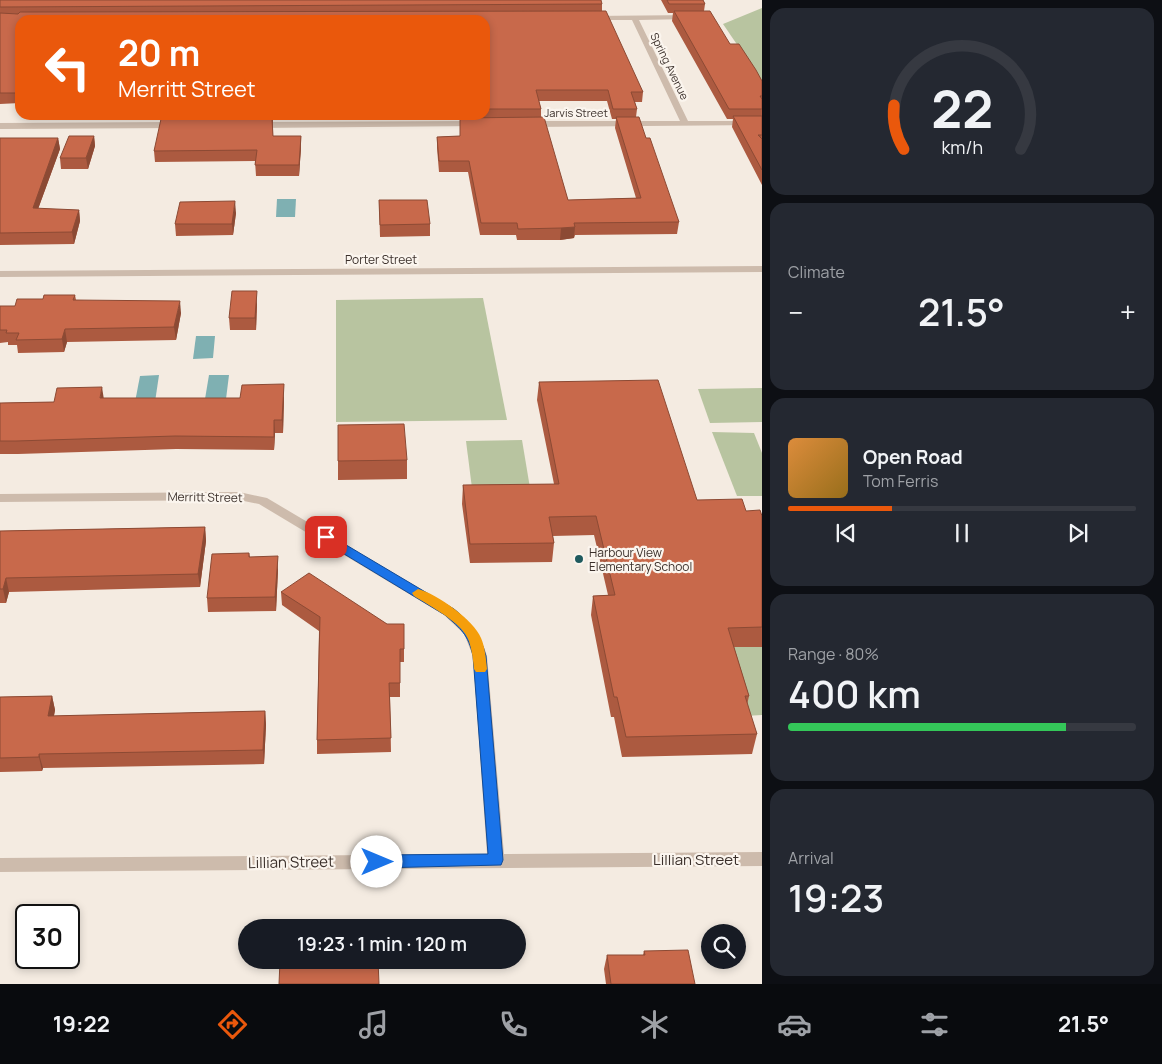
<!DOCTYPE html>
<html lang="en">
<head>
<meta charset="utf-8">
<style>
	body { margin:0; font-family:Manrope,sans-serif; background:#242831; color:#f1f3f6; height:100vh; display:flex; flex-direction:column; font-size:19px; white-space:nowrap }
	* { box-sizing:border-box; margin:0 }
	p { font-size:16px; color:#9ea1a6 }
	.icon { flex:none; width:28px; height:28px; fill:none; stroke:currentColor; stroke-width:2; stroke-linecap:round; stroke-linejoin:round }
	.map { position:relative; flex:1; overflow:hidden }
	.details { display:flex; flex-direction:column; gap:8px; padding:8px; background:#0d0f14; width:400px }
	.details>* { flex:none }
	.top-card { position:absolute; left:15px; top:15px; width:475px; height:105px; border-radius:15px; box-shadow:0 2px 8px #0003; background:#ea580c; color:#fff; overflow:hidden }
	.tools { position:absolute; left:701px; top:924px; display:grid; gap:10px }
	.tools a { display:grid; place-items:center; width:45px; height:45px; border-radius:50%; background:#171b24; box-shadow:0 2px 8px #0003; font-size:25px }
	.speed { position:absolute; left:15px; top:904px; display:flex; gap:10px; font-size:25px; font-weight:700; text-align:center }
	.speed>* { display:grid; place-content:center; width:65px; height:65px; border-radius:50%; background:#171b24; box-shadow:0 2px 8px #0003; line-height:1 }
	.speed .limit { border:2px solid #111; border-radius:8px; background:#fff; color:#111 }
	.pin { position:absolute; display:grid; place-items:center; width:42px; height:42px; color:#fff; margin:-21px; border-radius:10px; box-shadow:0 2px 8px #0006 }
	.me { position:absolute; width:55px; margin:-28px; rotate:90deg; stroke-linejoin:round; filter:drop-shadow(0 0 4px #0008) }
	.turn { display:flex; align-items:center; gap:18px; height:105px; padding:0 20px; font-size:22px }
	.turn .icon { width:65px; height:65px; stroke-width:2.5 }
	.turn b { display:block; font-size:35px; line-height:42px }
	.big { font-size:38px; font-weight:600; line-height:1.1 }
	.details .card { flex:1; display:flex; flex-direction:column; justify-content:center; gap:8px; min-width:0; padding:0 18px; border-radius:15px; background:#242831 }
	.details .dial { align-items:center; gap:0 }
	.dial svg { height:130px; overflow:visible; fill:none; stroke:#363941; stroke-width:7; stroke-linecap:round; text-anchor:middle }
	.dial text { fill:#f1f3f6; stroke:none }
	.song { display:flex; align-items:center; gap:15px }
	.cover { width:60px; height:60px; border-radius:8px; background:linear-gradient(135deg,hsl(30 70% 55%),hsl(40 70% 35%)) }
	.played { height:5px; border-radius:2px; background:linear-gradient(90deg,#ea580c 30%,#363941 30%) }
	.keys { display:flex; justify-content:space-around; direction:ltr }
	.heat { display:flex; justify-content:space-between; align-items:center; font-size:28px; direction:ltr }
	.charge { height:8px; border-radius:4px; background:linear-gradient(90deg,#34c759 80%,#363941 0) }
	.trip { position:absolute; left:238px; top:919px; width:288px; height:50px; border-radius:25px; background:#171b24; box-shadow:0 2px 8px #0003; font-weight:600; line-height:50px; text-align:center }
	.dock { display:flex; height:80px; justify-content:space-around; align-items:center; background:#090b0e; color:#9ea1a6 }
	.dock .icon { width:35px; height:35px }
	.dock .selected { color:#ea580c }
	.dock b { font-size:22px; color:#f1f3f6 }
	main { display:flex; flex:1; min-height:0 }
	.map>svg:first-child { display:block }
</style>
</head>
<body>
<main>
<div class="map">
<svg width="762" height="984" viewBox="0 0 762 984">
	<rect width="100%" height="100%" fill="#f4ebe1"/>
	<!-- green -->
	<g fill="#b8c4a0">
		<path d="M 762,8 L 762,81 L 723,24 Z"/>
		<path d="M 483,298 L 507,420 L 336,422 L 336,300 Z"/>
		<path d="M 762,388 L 762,422 L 710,423 L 698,389 Z"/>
		<path d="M 712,432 L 754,433 L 762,453 L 762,496 L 737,496 Z"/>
		<path d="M 522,440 L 531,494 L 473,496 L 466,441 Z"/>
		<path d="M 724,647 L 762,647 L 762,715 L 745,716 Z"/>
	</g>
	<!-- water -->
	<g fill="#7fb0b2">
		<path d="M 277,199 L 296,199 L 295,217 L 276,217 Z"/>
		<path d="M 196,336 L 215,336 L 213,358 L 193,359 Z"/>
		<path d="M 159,375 L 155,402 L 135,402 L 140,376 Z"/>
		<path d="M 209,375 L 229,375 L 226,399 L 205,399 Z"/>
	</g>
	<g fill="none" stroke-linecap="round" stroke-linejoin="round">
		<!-- minor -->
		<g fill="#cdbbac" fill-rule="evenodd">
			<path d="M 693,15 L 693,19 L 690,19 L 639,20 L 688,121 L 762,121 L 762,125 L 530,127 L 526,124 L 530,121 L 680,121 L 632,20 L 592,20 L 588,18 L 592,16 Z"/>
			<path d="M 477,121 L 480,122 L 480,126 L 257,128 L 253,125 L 257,122 Z"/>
			<path d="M 0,123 L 175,122 L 179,125 L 175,128 L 0,129 Z"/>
			<path d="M 762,266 L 762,272 L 0,277 L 0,271 Z"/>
			<path d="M 239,492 L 267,498 L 454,609 C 470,622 481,635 487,656 L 504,854 L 762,852 L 762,866 L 0,872 L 0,858 L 487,854 L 473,656 L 464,634 L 444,615 L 259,504 L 239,500 L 0,502 L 0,494 Z"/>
		</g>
	</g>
	<!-- wall -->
	<g fill="#ac5a40" fill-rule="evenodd">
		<path d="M 0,0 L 602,4 L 602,11 L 643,92 L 642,102 L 635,102 L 637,109 L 636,117 L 646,138 L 679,222 L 677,234 L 575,235 L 574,238 L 560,240 L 517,240 L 516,235 L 480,235 L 468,172 L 439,172 L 437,148 L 437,137 L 460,136 L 460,115 L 485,115 L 485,20 L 20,20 L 20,103 L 0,104 ZM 539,101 L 607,101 L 612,119 L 616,119 L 615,128 L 636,198 L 568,200 L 541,117 L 541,109 Z"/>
		<path d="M 661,0 L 703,0 L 705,4 L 704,11 L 730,44 L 762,81 L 762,185 L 732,127 L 733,119 L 727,119 L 672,21 L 673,13 L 668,13 Z"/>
		<path d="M 163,115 L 273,115 L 273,136 L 301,136 L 301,147 L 299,176 L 256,176 L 255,161 L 155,162 L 154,151 L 164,119 Z"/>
		<path d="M 94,136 L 95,146 L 88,169 L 61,169 L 60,158 Z"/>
		<path d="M 0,138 L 58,138 L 60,149 L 38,209 L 79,210 L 80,221 L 74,244 L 0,245 Z"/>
		<path d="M 379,200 L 430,224 L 430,236 L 380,237 Z"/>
		<path d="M 236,213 L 233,235 L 176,236 L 175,224 Z"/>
		<path d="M 75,295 L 76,300 L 181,313 L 176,340 L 67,342 L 64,352 L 18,353 L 17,345 L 8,345 L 8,342 L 0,343 L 0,306 L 15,306 L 43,299 Z"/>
		<path d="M 257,303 L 256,330 L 230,330 L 229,318 Z"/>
		<path d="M 539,382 L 697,500 L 746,511 L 762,516 L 762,647 L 734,647 L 749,696 L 747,705 L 757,734 L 752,754 L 622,757 L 614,717 L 611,717 L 591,615 L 593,596 L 608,595 L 594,535 L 553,536 L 554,543 L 552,562 L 470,563 L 462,504 L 463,485 L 554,484 L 537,400 Z"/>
		<path d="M 284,397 L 283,433 L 275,433 L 274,450 L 176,449 L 18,454 L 0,454 L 0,403 L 54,402 L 104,398 L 240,398 Z"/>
		<path d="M 338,425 L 407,460 L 407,479 L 338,480 Z"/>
		<path d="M 205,527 L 206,541 L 200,587 L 9,592 L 6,603 L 0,603 L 0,531 Z"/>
		<path d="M 249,553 L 250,557 L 278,570 L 276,611 L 208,612 L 207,598 Z"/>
		<path d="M 281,592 L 387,624 L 404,624 L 404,662 L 400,662 L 400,697 L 390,697 L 391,752 L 317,754 L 317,740 L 319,631 L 282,605 Z"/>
		<path d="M 52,696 L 55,710 L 54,716 L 265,711 L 266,725 L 264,764 L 43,768 L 42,771 L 0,772 L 0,697 Z"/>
		<path d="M 644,951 L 695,984 L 606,984 L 604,969 L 607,955 L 643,955 Z"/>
	</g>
	<!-- shaded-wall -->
	<g fill="#8c4a34">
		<path d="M 94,136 L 95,146 L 88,169 L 86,158 Z"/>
		<path d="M 301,136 L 301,147 L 299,176 L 299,165 Z"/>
		<path d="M 58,138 L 60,149 L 34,220 L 33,208 Z"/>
		<path d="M 235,201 L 236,213 L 233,235 L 232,224 Z"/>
		<path d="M 79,210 L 80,221 L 74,244 L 72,232 Z"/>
		<path d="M 575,227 L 574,238 L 560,240 L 561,228 Z"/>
		<path d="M 257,291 L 257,303 L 256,330 L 255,318 Z"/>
		<path d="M 180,301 L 181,313 L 176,340 L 174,327 Z"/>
		<path d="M 65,329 L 67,342 L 64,352 L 62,339 Z"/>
		<path d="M 284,384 L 284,397 L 283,433 L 282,420 Z"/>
		<path d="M 102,387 L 104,400 L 100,398 Z"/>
		<path d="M 274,420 L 275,433 L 274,450 Z"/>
		<path d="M 205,527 L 206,541 L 200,587 L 198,574 Z"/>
		<path d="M 278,556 L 278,570 L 276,611 L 275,597 Z"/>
		<path d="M 6,578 L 9,592 L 6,603 L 3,589 Z"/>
		<path d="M 52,696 L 55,710 L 51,730 L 48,716 Z"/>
		<path d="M 265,711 L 266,725 L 264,764 L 263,750 Z"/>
		<path d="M 39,754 L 43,768 L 42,771 L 39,757 Z"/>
	</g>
	<!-- building -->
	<g fill="#c8694b" stroke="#8c4a34">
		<path d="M 0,0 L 601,0 L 602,4 L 0,7 Z"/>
		<path d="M 667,0 L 703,0 L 705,4 L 669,4 Z"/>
		<path d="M 606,11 L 643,92 L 631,92 L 637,109 L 613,109 L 608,90 L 536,90 L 541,109 L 485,109 L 485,20 L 20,20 L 20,93 L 0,93 L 0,13 L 18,14 L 20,12 Z"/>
		<path d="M 674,11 L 710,11 L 730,44 L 739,44 L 756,70 L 762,81 L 762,96 L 760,96 L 762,99 L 762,109 L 729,109 Z"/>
		<path d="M 733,116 L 762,116 L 762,135 L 758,135 L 762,139 L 762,170 Z"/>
		<path d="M 544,117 L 568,200 L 641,198 L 616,117 L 639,117 L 646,138 L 650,138 L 679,222 L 574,223 L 575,227 L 561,228 L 518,229 L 517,223 L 481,223 L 469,161 L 439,161 L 437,137 L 460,136 L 460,118 Z"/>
		<path d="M 161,119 L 272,119 L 273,136 L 301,136 L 299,165 L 255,165 L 257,150 L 154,151 Z"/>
		<path d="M 69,136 L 94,136 L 86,158 L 60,158 Z"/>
		<path d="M 0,138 L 58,138 L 33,208 L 79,210 L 72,232 L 0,233 Z"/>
		<path d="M 379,200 L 427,200 L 430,224 L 380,225 Z"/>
		<path d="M 235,201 L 232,224 L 175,224 L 180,202 Z"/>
		<path d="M 232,291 L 257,291 L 255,318 L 229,318 Z"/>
		<path d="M 44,295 L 75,295 L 73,300 L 180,301 L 174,327 L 65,329 L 62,339 L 16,340 L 19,333 L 6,333 L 7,330 L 0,330 L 0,306 L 15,306 L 17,299 L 43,299 Z"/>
		<path d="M 658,380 L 697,500 L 742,499 L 746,511 L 760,510 L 762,516 L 762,627 L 728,628 L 749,696 L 745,696 L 757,734 L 626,737 L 617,697 L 614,697 L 593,596 L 615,595 L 596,516 L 549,517 L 554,543 L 470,544 L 463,485 L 559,484 L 539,382 Z"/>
		<path d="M 284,384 L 282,420 L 274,420 L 274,437 L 175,436 L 16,441 L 0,441 L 0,403 L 54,402 L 57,388 L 102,387 L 100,398 L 240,398 L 242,385 Z"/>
		<path d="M 404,424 L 407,460 L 338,461 L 338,425 Z"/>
		<path d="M 205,527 L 198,574 L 6,578 L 3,589 L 0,589 L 0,531 Z"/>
		<path d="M 249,553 L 249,557 L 278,556 L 275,597 L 207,598 L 212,554 Z"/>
		<path d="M 309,573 L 387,624 L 404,624 L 404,649 L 400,649 L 400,683 L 389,683 L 391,738 L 317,740 L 320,617 L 281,592 Z"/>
		<path d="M 52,696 L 48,716 L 265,711 L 263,750 L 39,754 L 39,757 L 0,758 L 0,697 Z"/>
		<path d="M 688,950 L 695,984 L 611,984 L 607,955 L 645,955 L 644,951 Z"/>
		<path d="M 306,960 L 378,960 L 379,984 L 279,984 L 280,961 Z"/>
	</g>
	<!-- route -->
	<path fill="#1a73e8" stroke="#114b97" d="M 326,533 L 454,609 C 471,623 480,634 486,656 L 503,860 L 501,865 L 377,868 L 372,866 L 369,862 L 372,857 L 377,855 L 488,854 L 473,656 C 468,634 461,629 445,615 L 321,540 L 321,534 Z"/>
	<!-- slow -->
	<path fill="#f59e0b" d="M 418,589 C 437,594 474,620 481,638 C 485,647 486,659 487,669 L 485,672 L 476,672 L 474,669 C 473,660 472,650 469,641 C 463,623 430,606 414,596 L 412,593 Z"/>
	<!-- markers -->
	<circle fill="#1f5a5e" stroke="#fbf5ee" stroke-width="2" cx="579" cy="559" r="5"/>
	<g text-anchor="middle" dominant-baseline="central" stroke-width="4.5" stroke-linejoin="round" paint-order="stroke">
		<!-- far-street labels -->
		<g font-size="11" fill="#3b302b" stroke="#fbf5ee">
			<text transform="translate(670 66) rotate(64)">Spring Avenue</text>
			<text x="576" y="112">Jarvis Street</text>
		</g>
		<!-- street labels -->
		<g font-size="12" fill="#3b302b" stroke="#fbf5ee">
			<text x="381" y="259">Porter Street</text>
			<text transform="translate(205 497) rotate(1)">Merritt Street</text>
		</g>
		<!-- poi labels -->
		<g font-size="12" fill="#3b302b" stroke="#fbf5ee" text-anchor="start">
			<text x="589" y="552">Harbour View<tspan x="589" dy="14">Elementary School</tspan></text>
		</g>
		<!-- near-street labels -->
		<g font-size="15" fill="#3b302b" stroke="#fbf5ee">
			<text x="696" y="859">Lillian Street</text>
			<text transform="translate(291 862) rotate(-1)">Lillian Street</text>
		</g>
	</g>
</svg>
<div class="tools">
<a><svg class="icon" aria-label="search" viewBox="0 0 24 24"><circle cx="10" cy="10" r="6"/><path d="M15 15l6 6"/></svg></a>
</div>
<div class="speed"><div class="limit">30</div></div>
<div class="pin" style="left:326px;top:537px;background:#d93025"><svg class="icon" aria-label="arrive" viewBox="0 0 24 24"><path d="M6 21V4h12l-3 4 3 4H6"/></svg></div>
<svg class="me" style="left:377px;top:862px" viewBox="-20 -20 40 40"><circle r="19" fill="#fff"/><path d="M0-13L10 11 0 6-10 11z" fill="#1a73e8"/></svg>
<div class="trip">19:23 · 1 min · 120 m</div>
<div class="top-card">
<div class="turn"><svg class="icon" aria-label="left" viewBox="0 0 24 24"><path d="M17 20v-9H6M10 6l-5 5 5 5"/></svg><div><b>20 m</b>Merritt Street</div></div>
</div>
</div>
<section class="details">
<div class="card dial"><svg viewBox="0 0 100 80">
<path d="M14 69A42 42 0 1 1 86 69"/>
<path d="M14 69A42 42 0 0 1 8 42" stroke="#ea580c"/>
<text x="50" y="56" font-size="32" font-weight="700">22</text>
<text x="50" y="72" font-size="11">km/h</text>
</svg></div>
<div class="card"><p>Climate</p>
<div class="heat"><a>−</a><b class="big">21.5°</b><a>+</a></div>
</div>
<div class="card">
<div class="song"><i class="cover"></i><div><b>Open Road</b><p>Tom Ferris</p></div></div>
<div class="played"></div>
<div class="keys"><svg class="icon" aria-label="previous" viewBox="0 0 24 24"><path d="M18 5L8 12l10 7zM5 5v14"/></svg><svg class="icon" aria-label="pause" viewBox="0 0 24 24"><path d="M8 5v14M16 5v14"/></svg><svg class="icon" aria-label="next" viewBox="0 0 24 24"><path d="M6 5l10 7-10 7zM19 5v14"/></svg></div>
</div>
<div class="card"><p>Range · 80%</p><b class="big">400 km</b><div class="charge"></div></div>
<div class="card"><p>Arrival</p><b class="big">19:23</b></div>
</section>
</main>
<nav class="dock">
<b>19:22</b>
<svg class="icon selected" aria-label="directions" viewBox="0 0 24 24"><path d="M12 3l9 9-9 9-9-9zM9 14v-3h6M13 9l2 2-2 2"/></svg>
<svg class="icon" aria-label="music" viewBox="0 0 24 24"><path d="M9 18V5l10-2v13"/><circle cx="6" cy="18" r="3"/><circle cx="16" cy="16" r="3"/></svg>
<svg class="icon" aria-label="phone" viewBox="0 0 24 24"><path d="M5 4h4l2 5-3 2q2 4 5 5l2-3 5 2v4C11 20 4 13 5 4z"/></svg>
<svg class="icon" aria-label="climate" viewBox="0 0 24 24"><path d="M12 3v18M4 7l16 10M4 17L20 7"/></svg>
<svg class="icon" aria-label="car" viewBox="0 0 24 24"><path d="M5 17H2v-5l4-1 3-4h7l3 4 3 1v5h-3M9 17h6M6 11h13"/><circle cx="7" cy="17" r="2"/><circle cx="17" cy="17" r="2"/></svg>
<svg class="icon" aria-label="filters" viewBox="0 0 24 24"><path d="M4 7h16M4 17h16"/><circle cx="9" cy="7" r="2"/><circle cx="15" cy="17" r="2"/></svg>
<b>21.5°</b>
</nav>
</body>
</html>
